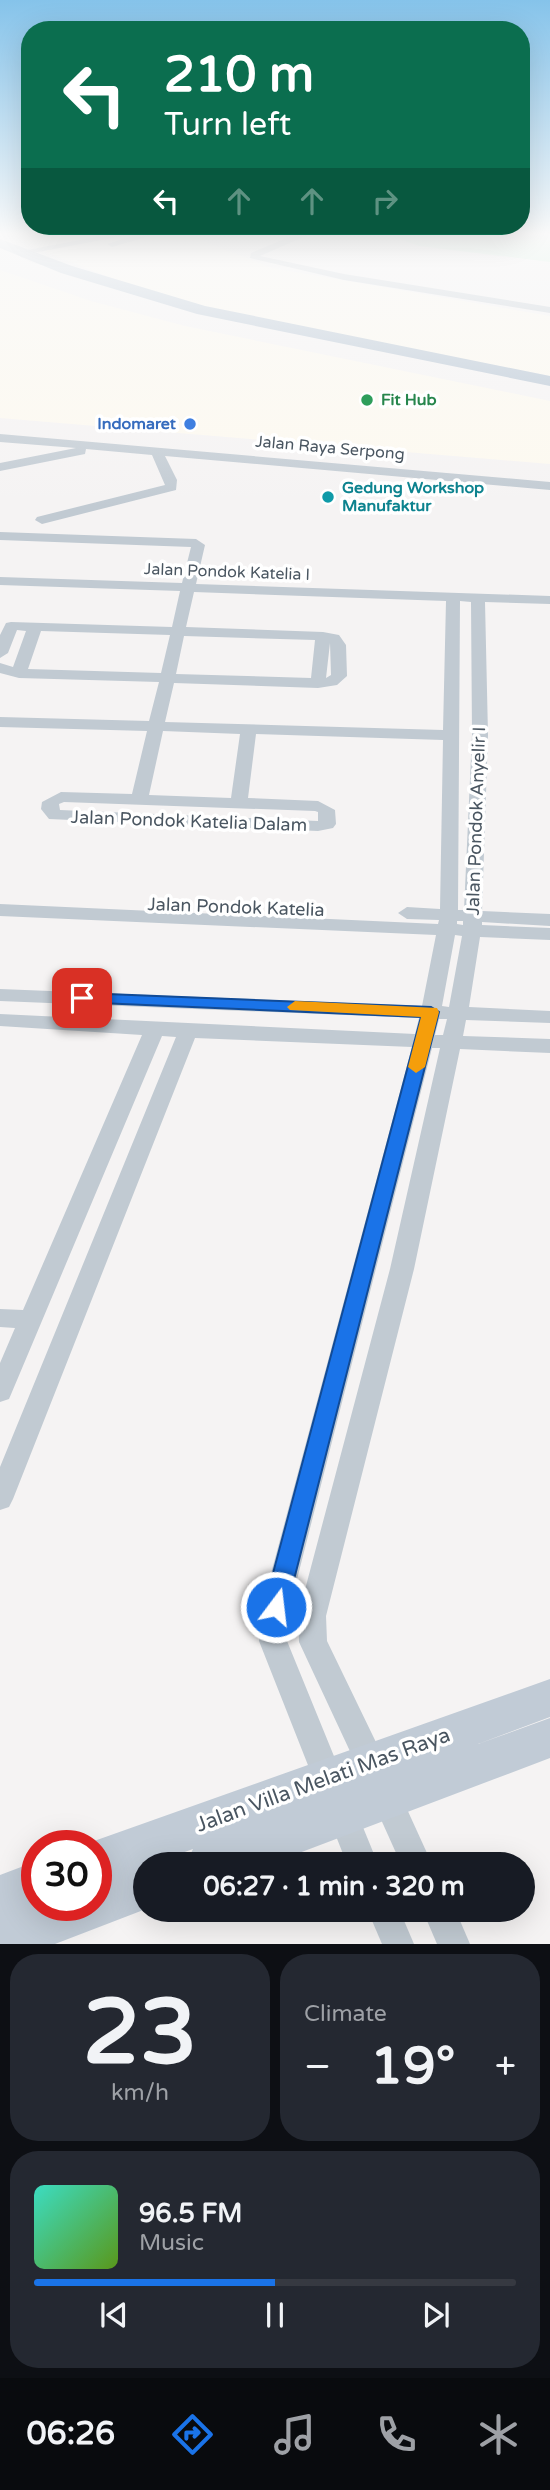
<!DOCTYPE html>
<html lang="en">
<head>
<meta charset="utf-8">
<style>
	body { margin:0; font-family:"Varela Round",sans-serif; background:#242831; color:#f1f3f6; height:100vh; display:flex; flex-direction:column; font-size:26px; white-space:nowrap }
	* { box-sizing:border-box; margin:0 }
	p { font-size:23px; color:#9ea1a6 }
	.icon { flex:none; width:38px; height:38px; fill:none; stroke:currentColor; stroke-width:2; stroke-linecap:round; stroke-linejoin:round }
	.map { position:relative; height:1944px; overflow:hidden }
	.panel { display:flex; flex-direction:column; gap:10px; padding:10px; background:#0d0f14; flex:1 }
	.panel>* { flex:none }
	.hud { position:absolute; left:21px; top:21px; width:509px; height:214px; border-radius:28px; box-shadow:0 7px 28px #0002; background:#0b6e4f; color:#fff; overflow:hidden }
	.speed { position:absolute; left:21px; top:1830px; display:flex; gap:14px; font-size:35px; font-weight:700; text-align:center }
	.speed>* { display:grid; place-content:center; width:91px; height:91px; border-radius:50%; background:#171b24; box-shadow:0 7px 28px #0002; line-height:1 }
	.speed .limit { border:10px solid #d22; background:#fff; color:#111 }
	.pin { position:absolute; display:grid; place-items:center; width:60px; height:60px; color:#fff; margin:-30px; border-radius:14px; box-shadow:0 4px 10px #0006 }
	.me { position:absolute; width:77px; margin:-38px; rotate:15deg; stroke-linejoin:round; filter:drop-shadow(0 0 5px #0008) }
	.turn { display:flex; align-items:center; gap:24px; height:147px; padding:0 28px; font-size:32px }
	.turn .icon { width:91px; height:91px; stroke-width:2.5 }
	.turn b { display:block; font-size:49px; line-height:60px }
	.lanes { display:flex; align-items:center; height:66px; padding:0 28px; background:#0003; justify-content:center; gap:35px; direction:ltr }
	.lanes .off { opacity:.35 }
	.big { font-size:52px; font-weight:700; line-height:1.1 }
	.panel .card { flex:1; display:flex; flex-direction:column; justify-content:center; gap:10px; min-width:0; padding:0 24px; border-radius:28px; background:#242831 }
	.panel .dial { align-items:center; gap:0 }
	.dial b { font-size:91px; line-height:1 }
	.song { display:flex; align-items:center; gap:21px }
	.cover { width:84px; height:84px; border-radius:10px; background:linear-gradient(135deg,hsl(170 70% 55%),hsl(90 70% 35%)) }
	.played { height:7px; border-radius:4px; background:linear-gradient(90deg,#1a73e8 50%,#363941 50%) }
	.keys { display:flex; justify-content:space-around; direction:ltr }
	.heat { display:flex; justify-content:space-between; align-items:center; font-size:38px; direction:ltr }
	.panel .tiles { flex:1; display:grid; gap:10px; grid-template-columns:1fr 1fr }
	.card:last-child { grid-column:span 2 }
	.trip { position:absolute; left:133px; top:1852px; width:402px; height:70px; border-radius:35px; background:#171b24; box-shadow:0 7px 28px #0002; font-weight:700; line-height:70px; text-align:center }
	.dock { display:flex; height:112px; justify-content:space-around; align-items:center; background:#090b0e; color:#9ea1a6 }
	.dock .icon { width:49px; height:49px }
	.dock .selected { color:#1a73e8 }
	.dock b { font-size:32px; color:#f1f3f6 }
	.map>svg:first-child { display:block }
</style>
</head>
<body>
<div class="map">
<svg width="550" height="1944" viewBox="0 0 550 1944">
	<rect width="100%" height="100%" fill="#f5f3f3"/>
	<!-- commercial -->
	<g fill="#fdf9ef">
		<path d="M 13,235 L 188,235 L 272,268 L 550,316 L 550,376 L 214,310 L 137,288 L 35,248 Z"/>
		<path d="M 0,270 L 91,301 L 185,326 L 550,401 L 550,464 L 0,418 Z"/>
	</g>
	<!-- green -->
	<path fill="#c3f1d5" d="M 389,235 L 550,235 L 550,262 L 419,246 Z"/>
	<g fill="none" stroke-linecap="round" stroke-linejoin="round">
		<!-- street -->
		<g fill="#c1cad2" fill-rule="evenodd">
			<path d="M 106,235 L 129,235 L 22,255 L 17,252 Z"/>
			<path d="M 136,235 L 153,235 L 112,247 L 107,244 Z"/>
			<path d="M 294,235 L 308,235 L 260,256 L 344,274 L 550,307 L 550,313 L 344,280 L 250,258 L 251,253 Z"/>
			<path d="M 0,434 L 550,482 L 550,490 L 165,456 L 177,480 L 176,490 L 42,524 L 35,520 L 37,517 L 165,485 L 152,455 L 86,449 L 85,454 L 0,471 L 0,463 L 76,448 L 0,442 Z"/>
			<path d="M 0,532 L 196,539 L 205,545 L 196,584 L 550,596 L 550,604 L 485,602 L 488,735 L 482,911 L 550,914 L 550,926 L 482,922 L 482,925 L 550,928 L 550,940 L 480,937 L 469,1007 L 550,1011 L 550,1023 L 466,1020 L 463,1036 L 550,1039 L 550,1053 L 460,1049 L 414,1269 L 326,1616 L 327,1641 L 388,1767 L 384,1777 L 373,1781 L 362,1777 L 299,1642 L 298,1616 L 390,1269 L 440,1048 L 432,1048 L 290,1607 L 287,1641 L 378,1864 L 347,1864 L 259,1641 L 262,1607 L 412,1047 L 195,1038 L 13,1499 L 9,1507 L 0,1510 L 0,1467 L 176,1037 L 162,1036 L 12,1392 L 9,1399 L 0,1402 L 0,1363 L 15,1328 L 0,1327 L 0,1309 L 23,1310 L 142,1035 L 0,1026 L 0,1014 L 415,1034 L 419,1018 L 0,1001 L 0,989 L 422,1006 L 436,935 L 0,916 L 0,904 L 438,924 L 439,920 L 407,919 L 398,913 L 407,907 L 440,909 L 443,740 L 256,734 L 248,798 L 318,801 L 335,810 L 336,824 L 333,828 L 318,831 L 49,819 L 41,809 L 42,802 L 61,792 L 132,794 L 147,731 L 0,727 L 0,717 L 149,721 L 159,682 L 19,678 L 0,673 L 0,663 L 13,667 L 26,631 L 17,630 L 8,653 L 0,658 L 0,635 L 6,623 L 11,622 L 172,627 L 180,591 L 0,585 L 0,577 L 182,583 L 191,547 L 0,540 ZM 194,592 L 446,601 L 443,730 L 165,722 L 174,683 L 318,688 L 337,685 L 347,676 L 346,645 L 339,635 L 323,632 L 186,627 ZM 460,601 L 471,602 L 472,735 L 464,910 L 458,910 ZM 41,631 L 170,635 L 161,673 L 28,669 ZM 184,636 L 315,640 L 311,678 L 176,674 ZM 330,643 L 331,675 L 326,678 ZM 163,731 L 240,734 L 231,798 L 149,795 ZM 64,802 L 315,811 L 318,812 L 318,821 L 60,810 L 59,804 ZM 457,921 L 463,921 L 463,925 L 457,924 ZM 455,935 L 462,936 L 449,1007 L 442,1006 ZM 439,1019 L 447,1019 L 443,1035 L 435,1035 Z"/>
			<path d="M 385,1780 L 396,1785 L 432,1864 L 401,1864 L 370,1795 L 374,1785 Z"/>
			<path d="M 367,1909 L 399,1909 L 414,1944 L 382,1944 Z"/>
			<path d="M 422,1909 L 455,1909 L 470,1944 L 437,1944 Z"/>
		</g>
		<!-- secondary -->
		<path fill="#c1cbd6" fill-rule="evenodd" d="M 550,1679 L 550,1717 L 478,1744 L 550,1718 L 550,1758 L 270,1864 L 186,1864 L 193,1849 L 152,1864 L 145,1864 L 146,1909 L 55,1944 L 0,1944 L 0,1875 L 37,1861 L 37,1906 L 96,1906 L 96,1846 L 80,1846 Z"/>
		<!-- primary -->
		<path fill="#b3c2d1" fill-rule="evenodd" d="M 0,239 L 72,266 L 205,306 L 550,376 L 550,386 L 197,314 L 61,273 L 0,248 Z"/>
	</g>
	<!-- sky -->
	<linearGradient id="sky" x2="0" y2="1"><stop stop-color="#85c3ea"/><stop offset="0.46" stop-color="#fafafa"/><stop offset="1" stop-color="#fafafa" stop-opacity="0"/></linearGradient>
	<rect width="550" height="507" fill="url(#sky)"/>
	<!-- route -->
	<path fill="#1a73e8" stroke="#114b97" stroke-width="2" d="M 82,993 L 431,1007 L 439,1012 L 287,1607 L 284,1614 L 276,1617 L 268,1614 L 264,1607 L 421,1017 L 76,1002 L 74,998 Z"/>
	<!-- slow -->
	<path fill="#f59e0b" d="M 295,1001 L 437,1008 L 439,1012 L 425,1067 L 416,1073 L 408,1067 L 421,1017 L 290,1010 L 287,1007 Z"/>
	<!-- markers -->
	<circle fill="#2e9e5b" stroke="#fff" stroke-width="2.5" cx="367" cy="400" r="7"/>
	<circle fill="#3f7fe0" stroke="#fff" stroke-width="2.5" cx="190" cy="424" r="7"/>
	<circle fill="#0f9aa8" stroke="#fff" stroke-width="2.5" cx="328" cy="497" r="7"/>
	<g text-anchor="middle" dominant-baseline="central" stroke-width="7" stroke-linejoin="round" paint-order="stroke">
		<!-- far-leisure labels -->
		<g font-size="16" font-weight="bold" fill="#27864d" stroke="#fff" text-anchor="start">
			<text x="381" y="400">Fit Hub</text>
		</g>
		<!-- far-shop labels -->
		<g font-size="16" font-weight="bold" fill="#366cbe" stroke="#fff" text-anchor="end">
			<text x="176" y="424">Indomaret</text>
		</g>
		<!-- far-street labels -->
		<g font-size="16" fill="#4a5661" stroke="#fff">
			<text transform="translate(330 448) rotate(5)">Jalan Raya Serpong</text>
			<text transform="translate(227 572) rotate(2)">Jalan Pondok Katelia I</text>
		</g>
		<!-- far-culture labels -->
		<g font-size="16" font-weight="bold" fill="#0d838f" stroke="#fff" text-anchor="start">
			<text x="342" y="488">Gedung Workshop<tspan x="342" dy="18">Manufaktur</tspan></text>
		</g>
		<!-- street labels -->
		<g font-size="18" fill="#4a5661" stroke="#fff">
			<text transform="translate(189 821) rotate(2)">Jalan Pondok Katelia Dalam</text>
			<text transform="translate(476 821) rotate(-88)">Jalan Pondok Anyelir I</text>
			<text transform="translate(236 907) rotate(2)">Jalan Pondok Katelia</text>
		</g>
		<!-- near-street labels -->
		<g font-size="21" fill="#4a5661" stroke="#fff">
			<text transform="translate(323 1780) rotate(-20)">Jalan Villa Melati Mas Raya</text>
		</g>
	</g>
</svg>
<div class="speed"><div class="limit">30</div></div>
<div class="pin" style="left:82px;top:998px;background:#d93025"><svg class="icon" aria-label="arrive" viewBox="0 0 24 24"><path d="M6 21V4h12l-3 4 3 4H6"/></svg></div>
<svg class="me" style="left:276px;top:1607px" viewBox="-20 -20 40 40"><circle r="17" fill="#1a73e8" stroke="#fff" stroke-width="3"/><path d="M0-11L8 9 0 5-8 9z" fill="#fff"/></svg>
<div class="trip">06:27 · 1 min · 320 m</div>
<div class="hud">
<div class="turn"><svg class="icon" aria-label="left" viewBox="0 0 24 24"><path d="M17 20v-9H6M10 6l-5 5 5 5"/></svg><div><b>210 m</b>Turn left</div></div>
<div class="lanes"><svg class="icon" aria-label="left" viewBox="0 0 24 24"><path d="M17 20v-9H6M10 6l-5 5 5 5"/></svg><svg class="icon off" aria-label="ahead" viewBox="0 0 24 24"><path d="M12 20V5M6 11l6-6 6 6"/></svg><svg class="icon off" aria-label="ahead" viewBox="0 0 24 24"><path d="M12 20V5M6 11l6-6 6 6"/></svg><svg class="icon off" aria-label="right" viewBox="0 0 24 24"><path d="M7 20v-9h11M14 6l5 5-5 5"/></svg></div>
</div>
</div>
<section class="panel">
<div class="tiles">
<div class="card dial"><b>23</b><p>km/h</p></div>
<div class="card"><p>Climate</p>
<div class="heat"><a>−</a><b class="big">19°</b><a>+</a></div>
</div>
<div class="card">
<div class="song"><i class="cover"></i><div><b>96.5 FM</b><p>Music</p></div></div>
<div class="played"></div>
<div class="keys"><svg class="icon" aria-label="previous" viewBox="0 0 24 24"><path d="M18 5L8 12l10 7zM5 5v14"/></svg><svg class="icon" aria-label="pause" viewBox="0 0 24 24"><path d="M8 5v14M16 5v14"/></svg><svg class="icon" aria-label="next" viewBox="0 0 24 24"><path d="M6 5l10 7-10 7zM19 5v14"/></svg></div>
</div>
</div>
</section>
<nav class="dock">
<b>06:26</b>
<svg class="icon selected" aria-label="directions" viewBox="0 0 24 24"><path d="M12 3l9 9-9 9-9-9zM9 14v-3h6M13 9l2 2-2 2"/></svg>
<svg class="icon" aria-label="music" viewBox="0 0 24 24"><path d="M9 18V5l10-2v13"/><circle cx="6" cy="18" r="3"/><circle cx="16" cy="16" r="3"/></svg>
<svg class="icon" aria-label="phone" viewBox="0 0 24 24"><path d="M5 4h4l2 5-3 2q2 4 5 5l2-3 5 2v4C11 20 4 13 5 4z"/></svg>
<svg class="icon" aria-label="climate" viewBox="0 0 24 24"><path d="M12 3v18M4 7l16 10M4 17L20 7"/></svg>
</nav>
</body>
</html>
